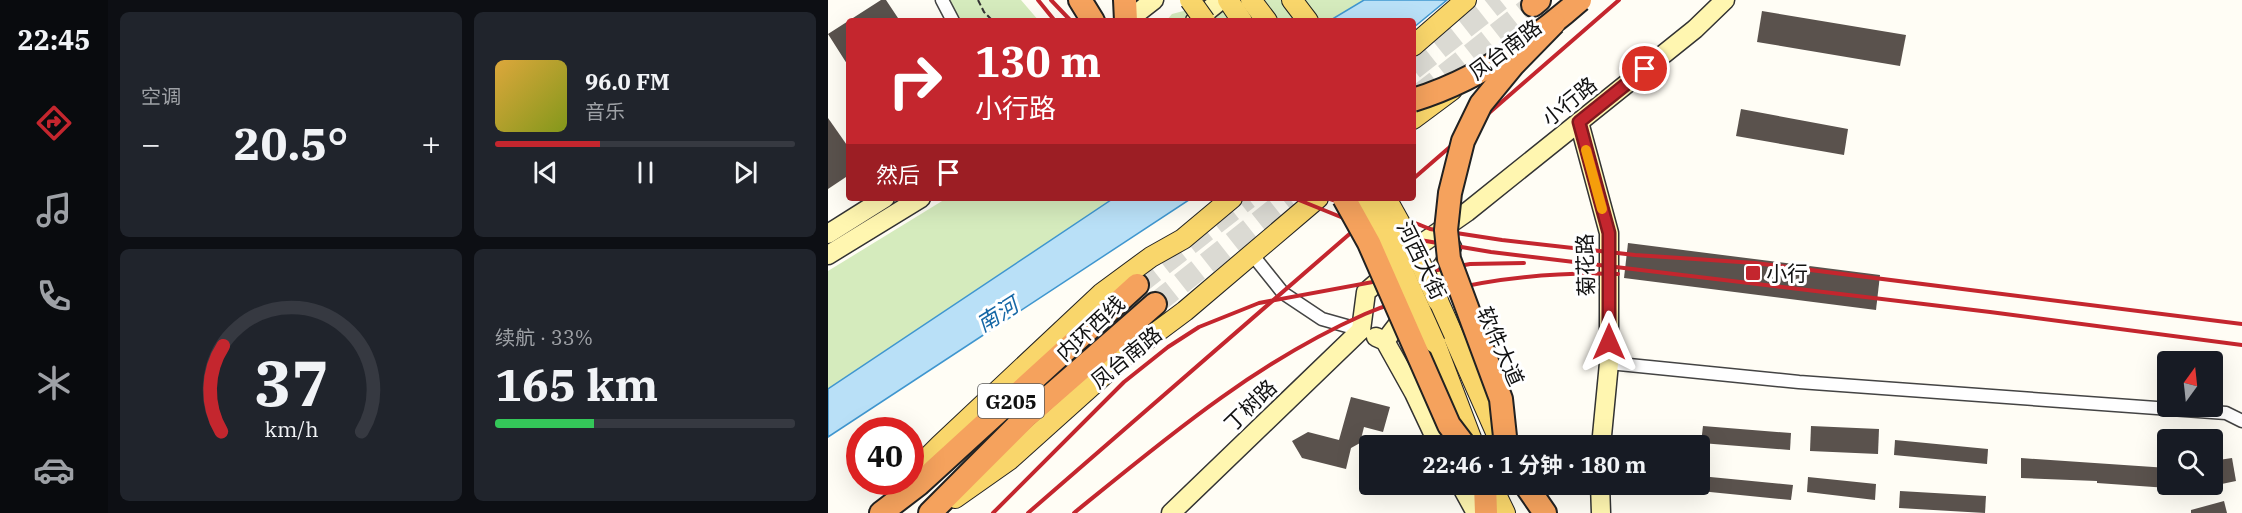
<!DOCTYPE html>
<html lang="zh">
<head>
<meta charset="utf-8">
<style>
	body { margin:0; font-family:"IBM Plex Serif","Noto Sans SC",serif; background:#20242c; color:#f1f3f6; height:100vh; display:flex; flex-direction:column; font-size:22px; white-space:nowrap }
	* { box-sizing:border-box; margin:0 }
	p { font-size:20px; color:#9ea1a6 }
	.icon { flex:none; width:33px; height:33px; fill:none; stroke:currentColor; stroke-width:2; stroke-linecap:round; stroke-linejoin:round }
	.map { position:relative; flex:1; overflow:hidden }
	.details { display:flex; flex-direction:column; gap:12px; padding:12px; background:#0d0f14; width:720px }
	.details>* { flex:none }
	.hud { position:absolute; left:18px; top:18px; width:570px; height:183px; border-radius:6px; box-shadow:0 6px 24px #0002; background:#c4262e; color:#fff; overflow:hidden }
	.needle { width:39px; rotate:15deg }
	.controls { position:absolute; left:1329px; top:351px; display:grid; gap:12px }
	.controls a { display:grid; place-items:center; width:66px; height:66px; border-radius:6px; background:#171b24; box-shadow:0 6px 24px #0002; font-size:30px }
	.speed { position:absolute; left:18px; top:417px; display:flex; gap:12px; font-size:30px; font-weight:700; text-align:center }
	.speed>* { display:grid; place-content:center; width:78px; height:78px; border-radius:50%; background:#171b24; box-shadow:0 6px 24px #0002; line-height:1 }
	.speed .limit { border:9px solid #d22; background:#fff; color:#111 }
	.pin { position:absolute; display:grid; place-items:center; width:51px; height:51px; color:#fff; margin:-26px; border:3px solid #fff; border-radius:50%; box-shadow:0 2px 6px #0007 }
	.me { position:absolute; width:66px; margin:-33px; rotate:0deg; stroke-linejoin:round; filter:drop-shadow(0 0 4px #0008) }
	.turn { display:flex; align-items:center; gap:21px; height:126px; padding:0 30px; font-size:27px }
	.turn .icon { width:78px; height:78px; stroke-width:2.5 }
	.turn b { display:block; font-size:42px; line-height:51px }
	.then { display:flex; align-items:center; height:57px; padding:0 30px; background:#0003; gap:12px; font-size:22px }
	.big { font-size:45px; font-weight:700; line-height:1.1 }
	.details .widget { flex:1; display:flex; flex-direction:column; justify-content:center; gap:9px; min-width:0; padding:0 21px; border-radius:9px; background:#20242c }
	.details .dial { align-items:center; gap:0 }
	.dial svg { height:156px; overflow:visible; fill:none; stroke:#363941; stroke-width:7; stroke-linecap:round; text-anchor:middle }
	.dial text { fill:#f1f3f6; stroke:none }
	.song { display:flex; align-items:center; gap:18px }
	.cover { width:72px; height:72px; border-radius:9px; background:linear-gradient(135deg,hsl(40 70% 55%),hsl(70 70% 35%)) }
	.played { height:6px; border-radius:3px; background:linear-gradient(90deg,#c4262e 35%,#363941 35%) }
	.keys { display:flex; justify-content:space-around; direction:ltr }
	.heat { display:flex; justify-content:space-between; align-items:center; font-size:33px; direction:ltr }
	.charge { height:9px; border-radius:4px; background:linear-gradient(90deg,#34c759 33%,#363941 0) }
	.details .tiles { flex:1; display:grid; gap:12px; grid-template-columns:repeat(2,1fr) }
	.trip { position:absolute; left:531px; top:435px; width:351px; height:60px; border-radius:6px; background:#171b24; box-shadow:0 6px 24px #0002; font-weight:700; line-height:60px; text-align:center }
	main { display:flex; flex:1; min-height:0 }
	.tabs { display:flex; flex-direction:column; width:108px; justify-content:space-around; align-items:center; background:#090b0e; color:#9ea1a6 }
	.tabs .icon { width:42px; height:42px }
	.tabs .current { color:#c4262e }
	.tabs b { font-size:27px; color:#f1f3f6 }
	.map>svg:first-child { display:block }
</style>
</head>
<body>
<main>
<nav class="tabs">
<b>22:45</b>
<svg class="icon current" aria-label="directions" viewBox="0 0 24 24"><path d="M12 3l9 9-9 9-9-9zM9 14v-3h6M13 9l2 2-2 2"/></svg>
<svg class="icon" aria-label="music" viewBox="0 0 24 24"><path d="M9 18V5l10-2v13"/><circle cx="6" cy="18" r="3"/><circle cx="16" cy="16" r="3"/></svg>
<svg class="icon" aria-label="phone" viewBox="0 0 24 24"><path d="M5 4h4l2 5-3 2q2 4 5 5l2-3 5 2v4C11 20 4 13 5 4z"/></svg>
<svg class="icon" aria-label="climate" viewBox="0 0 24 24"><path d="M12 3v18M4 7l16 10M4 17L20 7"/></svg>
<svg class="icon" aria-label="car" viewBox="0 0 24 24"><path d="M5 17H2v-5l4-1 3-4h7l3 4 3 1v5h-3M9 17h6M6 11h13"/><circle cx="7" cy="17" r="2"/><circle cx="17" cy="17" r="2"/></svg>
</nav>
<section class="details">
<div class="tiles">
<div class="widget"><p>空调</p>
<div class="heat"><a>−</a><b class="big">20.5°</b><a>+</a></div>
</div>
<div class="widget">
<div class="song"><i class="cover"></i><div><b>96.0 FM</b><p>音乐</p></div></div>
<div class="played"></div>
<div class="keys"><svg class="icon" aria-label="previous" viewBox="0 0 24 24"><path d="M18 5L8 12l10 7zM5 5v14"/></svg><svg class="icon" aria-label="pause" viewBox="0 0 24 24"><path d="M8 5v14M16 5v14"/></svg><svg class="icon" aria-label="next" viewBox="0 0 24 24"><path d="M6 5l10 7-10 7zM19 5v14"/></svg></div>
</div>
<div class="widget dial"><svg viewBox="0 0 100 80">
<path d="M14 69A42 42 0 1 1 86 69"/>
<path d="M14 69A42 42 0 0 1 15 25" stroke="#c4262e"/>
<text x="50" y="56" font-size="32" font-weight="700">37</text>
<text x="50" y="72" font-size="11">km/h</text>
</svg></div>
<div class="widget"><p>续航 · 33%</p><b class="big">165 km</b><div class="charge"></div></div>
</div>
</section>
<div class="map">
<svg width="1414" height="513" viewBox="0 0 1414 513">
	<rect width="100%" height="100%" fill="#fffdf5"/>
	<!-- green -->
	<g fill="#d5ebbd">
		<path d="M 121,0 L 193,0 L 211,21 L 131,21 Z"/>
		<path d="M 397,0 L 536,0 L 501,21 L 338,21 L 344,14 Z"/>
		<path d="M 119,198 L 286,198 L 0,389 L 0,271 Z"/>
	</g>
	<!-- water -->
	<g fill="#b9e0f7" stroke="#3f96cf" stroke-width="1.5">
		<path d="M 536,0 L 619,0 L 585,28 L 585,21 L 501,21 Z"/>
		<path d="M 286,198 L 364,198 L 0,437 L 0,389 Z"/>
	</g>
	<!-- building -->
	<g fill="#5a524d">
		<path d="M 53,0 L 58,0 L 72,21 L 21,21 L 21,67 L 0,34 Z"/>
		<path d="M 934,11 L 1078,35 L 1072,66 L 929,42 Z"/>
		<path d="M 913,109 L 1020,129 L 1016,155 L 908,136 Z"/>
		<path d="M 0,118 L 21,148 L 21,175 L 0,189 Z"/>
		<path d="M 800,243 L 1052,275 L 1048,310 L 796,278 Z"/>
		<path d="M 523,397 L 562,407 L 555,432 L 536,427 L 532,443 L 523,448 L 518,469 L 474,458 L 464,441 L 480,432 L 511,440 Z"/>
		<path d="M 875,426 L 963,433 L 962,450 L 873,443 Z"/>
		<path d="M 983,426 L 1051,429 L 1050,454 L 982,451 Z"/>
		<path d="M 1067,440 L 1160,449 L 1159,464 L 1066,455 Z"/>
		<path d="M 1193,458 L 1340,468 L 1340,488 L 1269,483 L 1269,481 L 1193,478 Z"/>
		<path d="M 1404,458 L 1408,481 L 1384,486 L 1384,461 Z"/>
		<path d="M 872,476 L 965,485 L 963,500 L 872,491 Z"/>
		<path d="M 980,477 L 1048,484 L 1047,500 L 979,492 Z"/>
		<path d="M 1072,491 L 1158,496 L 1157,513 L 1071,508 Z"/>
		<path d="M 1396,501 L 1399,513 L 1363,513 L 1363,510 Z"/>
	</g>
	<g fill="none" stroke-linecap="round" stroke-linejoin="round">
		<!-- highway-tunnel -->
		<g stroke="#dbdad3" stroke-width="22" stroke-dasharray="22 11" stroke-linecap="butt">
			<path d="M 585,69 L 672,0"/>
			<path d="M 591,95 L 705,5"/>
			<path d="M 309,285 L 420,198"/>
			<path d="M 327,304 L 461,198"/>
		</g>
		<defs>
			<g id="street">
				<path d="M 114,0 L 125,21"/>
				<path d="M 423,253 L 455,293 L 494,319 L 533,330"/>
				<path d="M 781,363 L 971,382 L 1398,413 L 1414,421"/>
			</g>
			<g id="secondary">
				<path d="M 299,21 L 326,0"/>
				<path d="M 367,21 L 393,0"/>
				<path d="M 751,122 L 781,233 L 781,363 L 773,446"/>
				<path d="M 0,234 L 57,198"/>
				<path d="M 0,255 L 93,198"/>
				<path d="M 533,330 L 538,292 L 593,244 L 639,212 L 867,29 L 897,0"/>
				<path d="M 548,337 L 557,341 L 586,393 L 611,446"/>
				<path d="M 557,341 L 616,264 L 624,247"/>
				<path d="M 632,484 L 648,513"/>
				<path d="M 772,484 L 773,513"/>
				<path d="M 343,513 L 533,330"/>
			</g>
			<g id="primary">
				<path d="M 400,0 L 414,21"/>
				<path d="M 423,0 L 439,21"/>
				<path d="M 464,0 L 480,21"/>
				<path d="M 585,46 L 638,0"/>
				<path d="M 585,119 L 624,90"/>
				<path d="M 610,301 L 674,446"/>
				<path d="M 607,343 L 646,446"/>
				<path d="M 82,475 L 112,445 L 274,293 L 323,257 L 355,239 L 404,198"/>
				<path d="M 663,484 L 677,513"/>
				<path d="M 127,498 L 181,460 L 298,355 L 357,311 L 490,198"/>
			</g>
			<g id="highway">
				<path d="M 252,0 L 265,21"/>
				<path d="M 297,0 L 298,21"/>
				<path d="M 705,5 L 711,0"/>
				<path d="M 657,484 L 658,513"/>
				<path d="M 697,484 L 717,513"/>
				<path d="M 53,513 L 91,484 L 309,285"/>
				<path d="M 102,513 L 199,416 L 327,304"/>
			</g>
		</defs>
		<!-- street casing -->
		<use href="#street" stroke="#444" stroke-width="15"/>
		<!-- secondary casing -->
		<use href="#secondary" stroke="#333" stroke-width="21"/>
		<!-- primary casing -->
		<use href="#primary" stroke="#222" stroke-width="22"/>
		<!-- highway casing -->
		<use href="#highway" stroke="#222" stroke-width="26"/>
		<!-- path -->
		<path stroke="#333" stroke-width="2" stroke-dasharray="6 3" stroke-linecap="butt" d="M 150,0 L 156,12 L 165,21"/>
		<!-- street -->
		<use href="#street" stroke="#fff" stroke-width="12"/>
		<!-- secondary -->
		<use href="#secondary" stroke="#fff6b0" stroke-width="18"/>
		<!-- primary -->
		<use href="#primary" stroke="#f9d66b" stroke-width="20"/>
		<!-- highway -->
		<use href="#highway" stroke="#f5a25d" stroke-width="22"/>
		<!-- rail -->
		<g stroke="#c4262e" stroke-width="4">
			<path d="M 210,0 L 227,21"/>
			<path d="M 223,0 L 243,21"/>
			<path d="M 585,179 L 791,0"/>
			<path d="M 466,198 L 540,228 L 580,238 L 663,252 L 1162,312 L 1414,345"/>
			<path d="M 499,198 L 521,205 L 565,214 L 602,229 L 674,240 L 807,255 L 927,263 L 1414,324"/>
			<path d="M 165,513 L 296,382 L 340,347 L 371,327 L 431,303 L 642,264 L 696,263"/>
			<path d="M 200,513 L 563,198"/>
			<path d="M 246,513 C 338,438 428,362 537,314 C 560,304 586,297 611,292 C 671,277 729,272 790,274"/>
		</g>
		<defs>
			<g id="primary-bridge">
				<path d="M 362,0 L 377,21"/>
				<path d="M 537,198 L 566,252 L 607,343"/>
				<path d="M 558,198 L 583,243 L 610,301"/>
			</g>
			<g id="highway-bridge">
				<path d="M 585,100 C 648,81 703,43 752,0"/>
				<path d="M 516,198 L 541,243 L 621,425 L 637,446"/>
				<path d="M 678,446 L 673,399 L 621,259 L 618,230 L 622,193 L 635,141 L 653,104 L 685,65 L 726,23"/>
			</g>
		</defs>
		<!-- primary-bridge casing -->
		<use href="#primary-bridge" stroke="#222" stroke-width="22" stroke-linecap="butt"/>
		<!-- highway-bridge casing -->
		<use href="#highway-bridge" stroke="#222" stroke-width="26" stroke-linecap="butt"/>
		<!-- primary-bridge -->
		<use href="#primary-bridge" stroke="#f9d66b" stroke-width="20"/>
		<!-- highway-bridge -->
		<use href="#highway-bridge" stroke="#f5a25d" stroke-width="22"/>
	</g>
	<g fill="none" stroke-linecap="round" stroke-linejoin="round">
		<defs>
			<path id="route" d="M 781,342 L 781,233 L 751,122 L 817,69"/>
		</defs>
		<!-- route casing -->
		<use href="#route" stroke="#7f191e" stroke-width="15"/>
		<!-- route -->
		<use href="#route" stroke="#c4262e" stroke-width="10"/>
		<!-- slow -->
		<path stroke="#f59e0b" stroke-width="10" d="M 758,150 L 774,209"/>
	</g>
	<!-- markers -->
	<rect fill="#c4262e" stroke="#fff" stroke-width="2" x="917" y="265" width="16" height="16" rx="3"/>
	<g text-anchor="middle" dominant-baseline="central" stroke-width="6" stroke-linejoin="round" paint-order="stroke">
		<!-- shield labels -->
		<rect fill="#fff" stroke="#585858" stroke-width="1.5" x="150" y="384" width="66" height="34" rx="4.5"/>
		<g font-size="20" font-weight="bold" fill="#111">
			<text x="183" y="401">G205</text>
		</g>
		<!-- street labels -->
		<g font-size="21" fill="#111" stroke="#fff">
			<text transform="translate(677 49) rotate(-37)">凤台南路</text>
			<text transform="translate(741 101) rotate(-39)">小行路</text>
			<text transform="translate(594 260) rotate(64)">河西大街</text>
			<text transform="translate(757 265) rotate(-92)">菊花路</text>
			<text transform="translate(262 328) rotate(-43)">内环西线</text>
			<text transform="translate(673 346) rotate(66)">软件大道</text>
			<text transform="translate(298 357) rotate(-39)">凤台南路</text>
			<text transform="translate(422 405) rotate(-44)">丁树路</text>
		</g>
		<!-- poi labels -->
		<g font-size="21" fill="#111" stroke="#fff" text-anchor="start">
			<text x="938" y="273">小行</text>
		</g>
		<!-- water labels -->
		<g font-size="22" font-style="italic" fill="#1768a6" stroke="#fff">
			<text transform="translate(169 314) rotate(-32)">南河</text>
		</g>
	</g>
</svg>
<div class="controls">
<a><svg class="needle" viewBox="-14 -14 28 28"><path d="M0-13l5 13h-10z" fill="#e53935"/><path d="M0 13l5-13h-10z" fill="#9ea1a6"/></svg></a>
<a><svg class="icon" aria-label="search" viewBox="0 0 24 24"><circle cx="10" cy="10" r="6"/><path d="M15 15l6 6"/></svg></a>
</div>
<div class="speed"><div class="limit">40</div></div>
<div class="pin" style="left:817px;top:69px;background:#d93025"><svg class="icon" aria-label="arrive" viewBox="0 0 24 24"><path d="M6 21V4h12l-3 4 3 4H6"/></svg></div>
<svg class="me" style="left:781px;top:342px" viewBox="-20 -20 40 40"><path d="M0-17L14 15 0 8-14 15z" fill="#c4262e" stroke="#fff" stroke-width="4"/></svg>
<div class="trip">22:46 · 1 分钟 · 180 m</div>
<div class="hud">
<div class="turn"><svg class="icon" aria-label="right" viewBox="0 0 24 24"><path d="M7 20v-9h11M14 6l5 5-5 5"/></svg><div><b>130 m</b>小行路</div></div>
<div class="then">然后<svg class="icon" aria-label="arrive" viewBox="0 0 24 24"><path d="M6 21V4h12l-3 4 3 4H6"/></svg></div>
</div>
</div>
</main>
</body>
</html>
